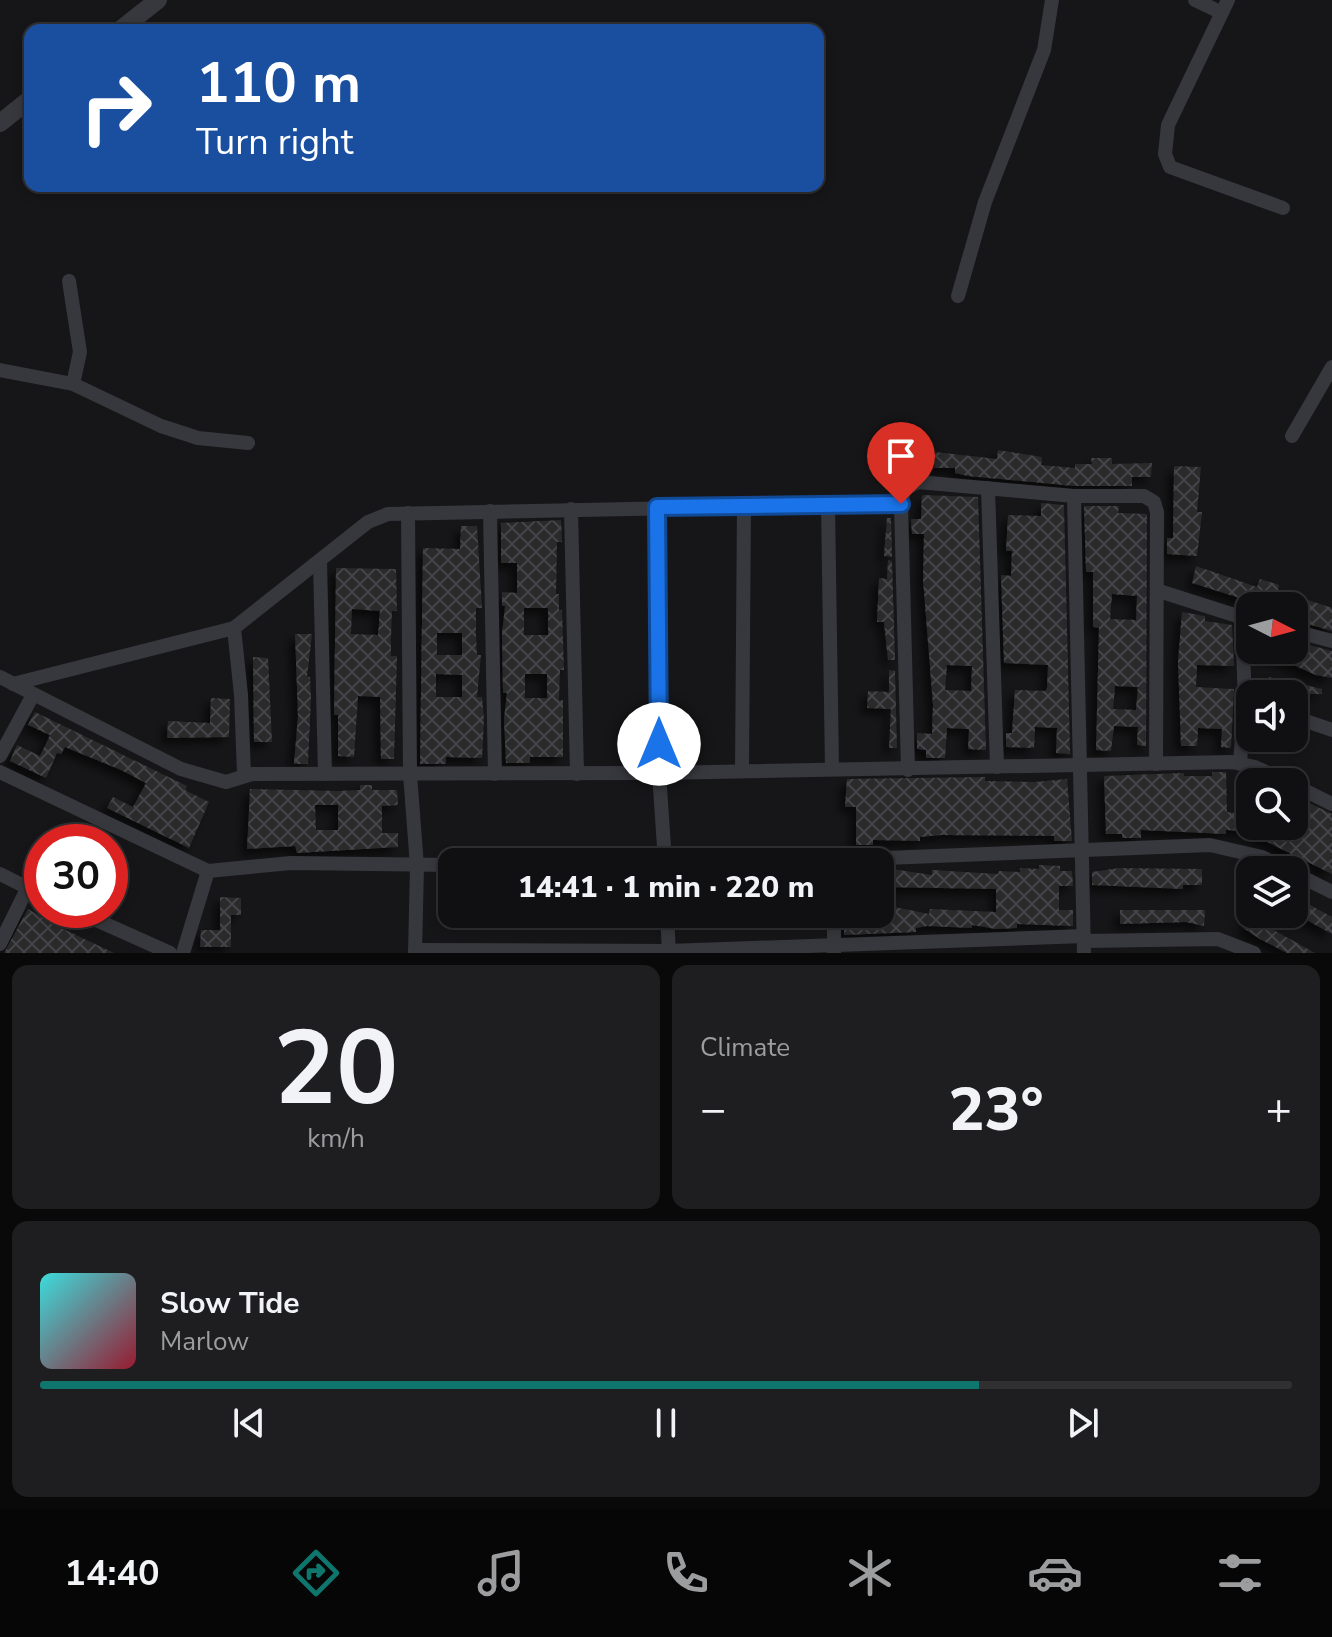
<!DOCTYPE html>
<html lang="en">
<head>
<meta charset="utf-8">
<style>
	body { margin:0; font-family:"Nunito Sans",sans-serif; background:#1e1e20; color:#f1f3f6; height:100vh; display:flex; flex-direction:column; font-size:30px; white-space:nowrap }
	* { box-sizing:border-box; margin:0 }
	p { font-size:26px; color:#9c9d9f }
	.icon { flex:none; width:44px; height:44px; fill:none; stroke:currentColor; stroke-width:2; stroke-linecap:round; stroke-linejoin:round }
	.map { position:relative; height:953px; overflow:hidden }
	.details { display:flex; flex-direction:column; gap:12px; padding:12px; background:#09090a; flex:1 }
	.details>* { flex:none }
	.hud { position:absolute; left:24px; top:24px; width:800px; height:168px; border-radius:16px; box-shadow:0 4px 12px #0003,0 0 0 2px #303032; background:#1a4fa0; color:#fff; overflow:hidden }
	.needle { width:52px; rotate:96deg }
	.buttons { position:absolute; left:1236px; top:592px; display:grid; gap:16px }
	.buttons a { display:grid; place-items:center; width:72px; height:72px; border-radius:16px; background:#101012; box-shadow:0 4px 12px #0003,0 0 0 2px #303032; font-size:40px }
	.speed { position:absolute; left:24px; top:824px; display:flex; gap:16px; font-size:40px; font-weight:700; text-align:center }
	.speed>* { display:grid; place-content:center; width:104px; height:104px; border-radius:50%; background:#101012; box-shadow:0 4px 12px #0003,0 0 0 2px #303032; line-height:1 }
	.speed .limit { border:12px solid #d22; background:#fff; color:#111 }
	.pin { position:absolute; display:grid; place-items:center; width:68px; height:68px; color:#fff; margin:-82px -34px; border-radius:50% 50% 50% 0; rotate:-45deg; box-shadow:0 0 8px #0007 }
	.pin .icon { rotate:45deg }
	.me { position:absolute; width:88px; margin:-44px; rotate:0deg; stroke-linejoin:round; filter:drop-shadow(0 0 6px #0008) }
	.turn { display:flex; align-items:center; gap:28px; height:168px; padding:0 40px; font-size:36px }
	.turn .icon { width:104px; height:104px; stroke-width:2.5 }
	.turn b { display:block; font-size:56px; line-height:68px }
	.big { font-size:60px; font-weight:800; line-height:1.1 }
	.details .tile { flex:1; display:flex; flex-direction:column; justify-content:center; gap:12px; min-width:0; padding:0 28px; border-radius:16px; background:#1e1e20 }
	.details .dial { align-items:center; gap:0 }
	.dial b { font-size:104px; line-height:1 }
	.song { display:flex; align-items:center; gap:24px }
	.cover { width:96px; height:96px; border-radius:12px; background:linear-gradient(135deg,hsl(180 70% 55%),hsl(350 70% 35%)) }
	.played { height:8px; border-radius:4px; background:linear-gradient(90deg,#0f766e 75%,#303032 75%) }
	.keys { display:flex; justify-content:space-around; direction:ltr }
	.heat { display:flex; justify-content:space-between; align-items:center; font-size:44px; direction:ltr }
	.details .tiles { flex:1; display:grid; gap:12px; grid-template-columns:1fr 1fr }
	.tile:last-child { grid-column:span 2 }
	.trip { position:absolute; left:438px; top:848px; width:456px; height:80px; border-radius:16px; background:#101012; box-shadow:0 4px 12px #0003,0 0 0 2px #303032; font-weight:800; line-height:80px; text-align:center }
	.dock { display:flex; height:128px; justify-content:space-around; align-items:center; background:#060607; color:#9c9d9f }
	.dock .icon { width:56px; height:56px }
	.dock .active { color:#0f766e }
	.dock b { font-size:36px; color:#f1f3f6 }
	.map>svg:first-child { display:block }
</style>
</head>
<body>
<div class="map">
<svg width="1332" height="953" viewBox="0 0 1332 953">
	<defs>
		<pattern id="building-cross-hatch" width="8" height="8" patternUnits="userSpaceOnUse" patternTransform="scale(2)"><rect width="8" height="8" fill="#29292c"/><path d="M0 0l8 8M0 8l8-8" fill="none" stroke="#454548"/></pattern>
		<filter id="shadow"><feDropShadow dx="-6" dy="6" stdDeviation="4" flood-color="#0009"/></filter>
	</defs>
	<rect width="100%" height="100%" fill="#161618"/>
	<!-- building -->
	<g fill="url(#building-cross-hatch)" fill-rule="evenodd" filter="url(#shadow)">
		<path d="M 998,450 L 1042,457 L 1041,465 L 1075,468 L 1075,464 L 1092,464 L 1091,458 L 1112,458 L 1112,464 L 1152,463 L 1151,477 L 1132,477 L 1132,486 L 1074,486 L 968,476 L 955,473 L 955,468 L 934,468 L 935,452 L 997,459 Z"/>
		<path d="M 1174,466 L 1201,467 L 1197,512 L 1202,512 L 1197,556 L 1167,554 L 1167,538 L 1173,538 Z"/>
		<path d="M 922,495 L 978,497 L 986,750 L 968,749 L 969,729 L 947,728 L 945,758 L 926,758 L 926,750 L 917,749 L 917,733 L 932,734 L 933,705 L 923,579 L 924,534 L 912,534 L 911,519 L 921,519 ZM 947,665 L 972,666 L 971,691 L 945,690 Z"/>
		<path d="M 1041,503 L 1064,505 L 1070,754 L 1056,753 L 1057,728 L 1035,727 L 1034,748 L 1006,747 L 1006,733 L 1012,733 L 1015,690 L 1045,691 L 1047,688 L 1048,665 L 1004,663 L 1001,575 L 1011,576 L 1012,551 L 1006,551 L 1008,515 L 1041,516 Z"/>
		<path d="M 1084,506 L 1119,506 L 1118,513 L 1147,514 L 1146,746 L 1137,745 L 1138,727 L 1114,726 L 1111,751 L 1096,750 L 1099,628 L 1093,627 L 1093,572 L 1086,572 ZM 1112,594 L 1137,596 L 1136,620 L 1110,619 ZM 1115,686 L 1138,687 L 1136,710 L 1113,709 Z"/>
		<path d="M 887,518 L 891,518 L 892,557 L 884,556 Z"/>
		<path d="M 561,520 L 562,542 L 557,542 L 556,594 L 559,594 L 559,610 L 562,610 L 564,670 L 560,670 L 559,700 L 563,700 L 563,757 L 530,757 L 530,763 L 506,763 L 504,719 L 507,693 L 503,693 L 502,634 L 505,606 L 502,606 L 502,592 L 517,593 L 517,563 L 501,563 L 501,523 ZM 524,608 L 548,608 L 548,635 L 524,635 ZM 525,674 L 547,674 L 547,698 L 525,698 Z"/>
		<path d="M 461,526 L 477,526 L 482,608 L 476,608 L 476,636 L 477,655 L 481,655 L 477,697 L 482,697 L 484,719 L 482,758 L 446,757 L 446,764 L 420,764 L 423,548 L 460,549 ZM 437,633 L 462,633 L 462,655 L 437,655 ZM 436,674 L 462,675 L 462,697 L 436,697 Z"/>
		<path d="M 888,560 L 892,561 L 895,660 L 888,660 L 884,622 L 877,622 L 879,578 L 887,579 Z"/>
		<path d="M 1196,566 L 1257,587 L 1260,579 L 1279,585 L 1278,590 L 1332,608 L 1332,631 L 1308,624 L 1309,620 L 1298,617 L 1302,606 L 1265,606 L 1192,583 Z"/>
		<path d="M 336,568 L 396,569 L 397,611 L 392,611 L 391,637 L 391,656 L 397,656 L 394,759 L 381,759 L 380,697 L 358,696 L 354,757 L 338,756 L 338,715 L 334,715 ZM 352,609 L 380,611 L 378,635 L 351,634 Z"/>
		<path d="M 1182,612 L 1205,616 L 1205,621 L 1232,625 L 1234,666 L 1197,665 L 1196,687 L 1234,689 L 1231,748 L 1221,747 L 1222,729 L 1198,728 L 1197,746 L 1181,746 L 1178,661 Z"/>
		<path d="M 295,634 L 312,634 L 307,677 L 310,677 L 311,698 L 308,764 L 294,764 L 298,716 Z"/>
		<path d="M 1294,641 L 1332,651 L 1332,678 L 1316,675 L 1259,650 L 1294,650 Z"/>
		<path d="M 253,657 L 268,658 L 272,742 L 254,742 Z"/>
		<path d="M 889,670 L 895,671 L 897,748 L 889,748 L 891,709 L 867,708 L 868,691 L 889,692 Z"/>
		<path d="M 1269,677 L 1322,689 L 1322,694 L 1310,694 L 1304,710 L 1296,707 L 1294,694 L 1265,694 Z"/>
		<path d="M 211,698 L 230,699 L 229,737 L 167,738 L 168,721 L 210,723 Z"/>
		<path d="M 35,712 L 187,786 L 185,790 L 209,802 L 189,848 L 107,808 L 113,797 L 133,807 L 146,783 L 121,770 L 65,747 L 61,754 L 57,753 L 46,778 L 10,761 L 17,745 L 40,756 L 50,735 L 28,725 Z"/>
		<path d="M 1212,772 L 1226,772 L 1227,812 L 1246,814 L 1245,826 L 1294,826 L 1294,807 L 1299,798 L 1332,814 L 1332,874 L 1245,831 L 1226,830 L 1226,834 L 1141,830 L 1141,838 L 1122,838 L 1122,834 L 1106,834 L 1104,776 L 1184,773 L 1184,776 L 1212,776 Z"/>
		<path d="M 985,777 L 985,781 L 1035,782 L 1067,779 L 1072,841 L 1054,841 L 1054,836 L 941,835 L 920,837 L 920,841 L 873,840 L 873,845 L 856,845 L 856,807 L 845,807 L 847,779 Z"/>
		<path d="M 360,785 L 372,785 L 372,790 L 397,790 L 398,805 L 382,806 L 382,833 L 398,833 L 398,847 L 297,853 L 295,846 L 247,849 L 250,789 L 339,791 L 360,790 ZM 315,805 L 338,805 L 338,830 L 316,830 Z"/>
		<path d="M 1039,865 L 1060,866 L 1060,871 L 1072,871 L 1073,886 L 1059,886 L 1059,910 L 1073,910 L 1073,926 L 1017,924 L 1017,928 L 996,929 L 972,925 L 972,928 L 927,926 L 916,928 L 916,932 L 844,935 L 844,914 L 880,914 L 880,904 L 929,914 L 930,909 L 996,912 L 996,889 L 880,887 L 880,874 L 885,874 L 885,868 L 932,875 L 932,870 L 998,874 L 999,871 L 1020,872 L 1020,868 L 1039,869 Z"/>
		<path d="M 1119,868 L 1202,869 L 1202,885 L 1183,885 L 1183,889 L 1092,885 L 1092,872 Z"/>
		<path d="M 1294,896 L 1332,917 L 1332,934 L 1294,913 Z"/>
		<path d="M 220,897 L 241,898 L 241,915 L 231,915 L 231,947 L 200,947 L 201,930 L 220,930 Z"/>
		<path d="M 28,909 L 57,926 L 114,953 L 4,953 Z"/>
		<path d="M 1120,910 L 1205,910 L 1204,926 L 1186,922 L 1120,924 Z"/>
		<path d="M 1251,914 L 1263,924 L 1315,953 L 1287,953 L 1260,939 L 1243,928 Z"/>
	</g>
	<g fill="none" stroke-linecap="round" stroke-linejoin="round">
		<!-- minor -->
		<g stroke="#37383d" stroke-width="14">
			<path d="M 1195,0 L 1220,12"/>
			<path d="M 1228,0 L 1168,125 L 1165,154 L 1170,167 L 1283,208"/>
			<path d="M 69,281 L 80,352 L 73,384"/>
			<path d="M 958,296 L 985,202 L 1044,50 L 1052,0"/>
			<path d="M 0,370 L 73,384 L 161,426 L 198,438 L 248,443"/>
			<path d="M 1292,436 L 1332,367"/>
			<path d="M 988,488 L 997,767"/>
			<path d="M 1074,496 L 1084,953"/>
			<path d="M 657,507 L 659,773 L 665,862"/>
			<path d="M 571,509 L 577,774"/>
			<path d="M 490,511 L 495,774"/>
			<path d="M 408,513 L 410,774 L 417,866 L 415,953"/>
			<path d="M 320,562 L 325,774"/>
			<path d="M 1159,591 L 1250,620"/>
			<path d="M 234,628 L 241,695 L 244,774"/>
			<path d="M 1294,631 L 1332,641"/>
			<path d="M 0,677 L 181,769 L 226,782 L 252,774 L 659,773 L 1232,762 L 1255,767 L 1287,782"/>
			<path d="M 13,684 L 234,628 L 368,522 L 388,514 L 828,505"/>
			<path d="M 1294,717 L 1332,730"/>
			<path d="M 0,756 L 33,695"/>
			<path d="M 1240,762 L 1245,704 L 1242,618"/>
			<path d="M 832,769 L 828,505 L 901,504"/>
			<path d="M 742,770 L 744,505"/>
			<path d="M 908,770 L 901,504 L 904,490 L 918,482 L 1074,496 L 1144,496 L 1154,502 L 1157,512 L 1156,764"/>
			<path d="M 0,772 L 208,871 L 291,863 L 452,865"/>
			<path d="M 1294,785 L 1332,804"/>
			<path d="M 546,862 L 835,860 L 1210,845 L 1262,857 L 1288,870"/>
			<path d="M 1294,873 L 1332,892"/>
			<path d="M 0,874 L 42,895"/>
			<path d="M 74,910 L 170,953"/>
			<path d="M 667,914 L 669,953"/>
			<path d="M 1084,941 L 1218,939 L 1254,953"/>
			<path d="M 0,944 L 28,887"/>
			<path d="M 415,950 L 669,951 L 1084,936"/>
			<path d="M 183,953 L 208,871"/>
			<path d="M 834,953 L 834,914"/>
		</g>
		<!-- tertiary -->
		<g stroke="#37383d" stroke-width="18">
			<path d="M 120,30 L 158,0"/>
			<path d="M 0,123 L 30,99"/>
		</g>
	</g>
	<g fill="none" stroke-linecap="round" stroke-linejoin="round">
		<defs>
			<path id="route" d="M 659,744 L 657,507 L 901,504"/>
		</defs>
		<!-- route casing -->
		<use href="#route" stroke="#114b97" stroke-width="20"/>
		<!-- route -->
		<use href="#route" stroke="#1a73e8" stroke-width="14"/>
	</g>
</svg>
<div class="buttons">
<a><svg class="needle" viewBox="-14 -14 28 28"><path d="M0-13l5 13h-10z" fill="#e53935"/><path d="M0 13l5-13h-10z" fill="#9c9d9f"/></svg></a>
<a><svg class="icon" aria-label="sound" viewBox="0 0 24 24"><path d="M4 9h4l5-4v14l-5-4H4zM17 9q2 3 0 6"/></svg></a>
<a><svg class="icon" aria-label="search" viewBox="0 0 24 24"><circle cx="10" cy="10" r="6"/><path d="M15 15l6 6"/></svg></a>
<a><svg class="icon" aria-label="layers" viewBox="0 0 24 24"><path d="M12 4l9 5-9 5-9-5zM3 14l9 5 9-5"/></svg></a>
</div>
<div class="speed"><div class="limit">30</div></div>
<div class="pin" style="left:901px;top:504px;background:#d93025"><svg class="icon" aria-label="arrive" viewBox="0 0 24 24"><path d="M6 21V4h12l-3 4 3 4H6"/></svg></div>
<svg class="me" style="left:659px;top:744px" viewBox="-20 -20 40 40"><circle r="19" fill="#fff"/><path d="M0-13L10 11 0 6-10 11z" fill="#1a73e8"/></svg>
<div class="trip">14:41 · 1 min · 220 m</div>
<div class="hud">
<div class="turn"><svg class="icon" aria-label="right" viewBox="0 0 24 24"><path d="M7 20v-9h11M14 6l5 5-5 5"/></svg><div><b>110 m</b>Turn right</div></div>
</div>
</div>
<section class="details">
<div class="tiles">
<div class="tile dial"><b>20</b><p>km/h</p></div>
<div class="tile"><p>Climate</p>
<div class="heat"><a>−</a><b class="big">23°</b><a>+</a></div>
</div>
<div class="tile">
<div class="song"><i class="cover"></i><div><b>Slow Tide</b><p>Marlow</p></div></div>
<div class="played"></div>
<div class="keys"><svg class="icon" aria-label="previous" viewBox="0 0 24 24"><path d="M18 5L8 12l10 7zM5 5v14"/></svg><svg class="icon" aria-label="pause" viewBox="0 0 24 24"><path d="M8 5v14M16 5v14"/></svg><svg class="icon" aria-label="next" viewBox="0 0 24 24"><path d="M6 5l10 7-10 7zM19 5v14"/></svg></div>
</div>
</div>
</section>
<nav class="dock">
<b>14:40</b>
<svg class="icon active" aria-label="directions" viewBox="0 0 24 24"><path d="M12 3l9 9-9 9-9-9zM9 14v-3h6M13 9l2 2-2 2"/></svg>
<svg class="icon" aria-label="music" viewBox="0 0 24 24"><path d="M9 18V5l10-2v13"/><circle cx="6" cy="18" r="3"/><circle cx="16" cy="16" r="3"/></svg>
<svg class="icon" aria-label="phone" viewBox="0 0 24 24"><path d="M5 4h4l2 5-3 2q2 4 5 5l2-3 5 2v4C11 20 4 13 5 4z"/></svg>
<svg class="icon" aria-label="climate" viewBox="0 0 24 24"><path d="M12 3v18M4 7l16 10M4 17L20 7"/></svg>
<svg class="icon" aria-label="car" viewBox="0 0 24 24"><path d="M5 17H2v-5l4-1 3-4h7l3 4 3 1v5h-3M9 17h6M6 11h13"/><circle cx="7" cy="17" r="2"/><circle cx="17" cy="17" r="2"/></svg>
<svg class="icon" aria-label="filters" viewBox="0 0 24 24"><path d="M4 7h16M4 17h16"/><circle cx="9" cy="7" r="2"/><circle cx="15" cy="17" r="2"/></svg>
</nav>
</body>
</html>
